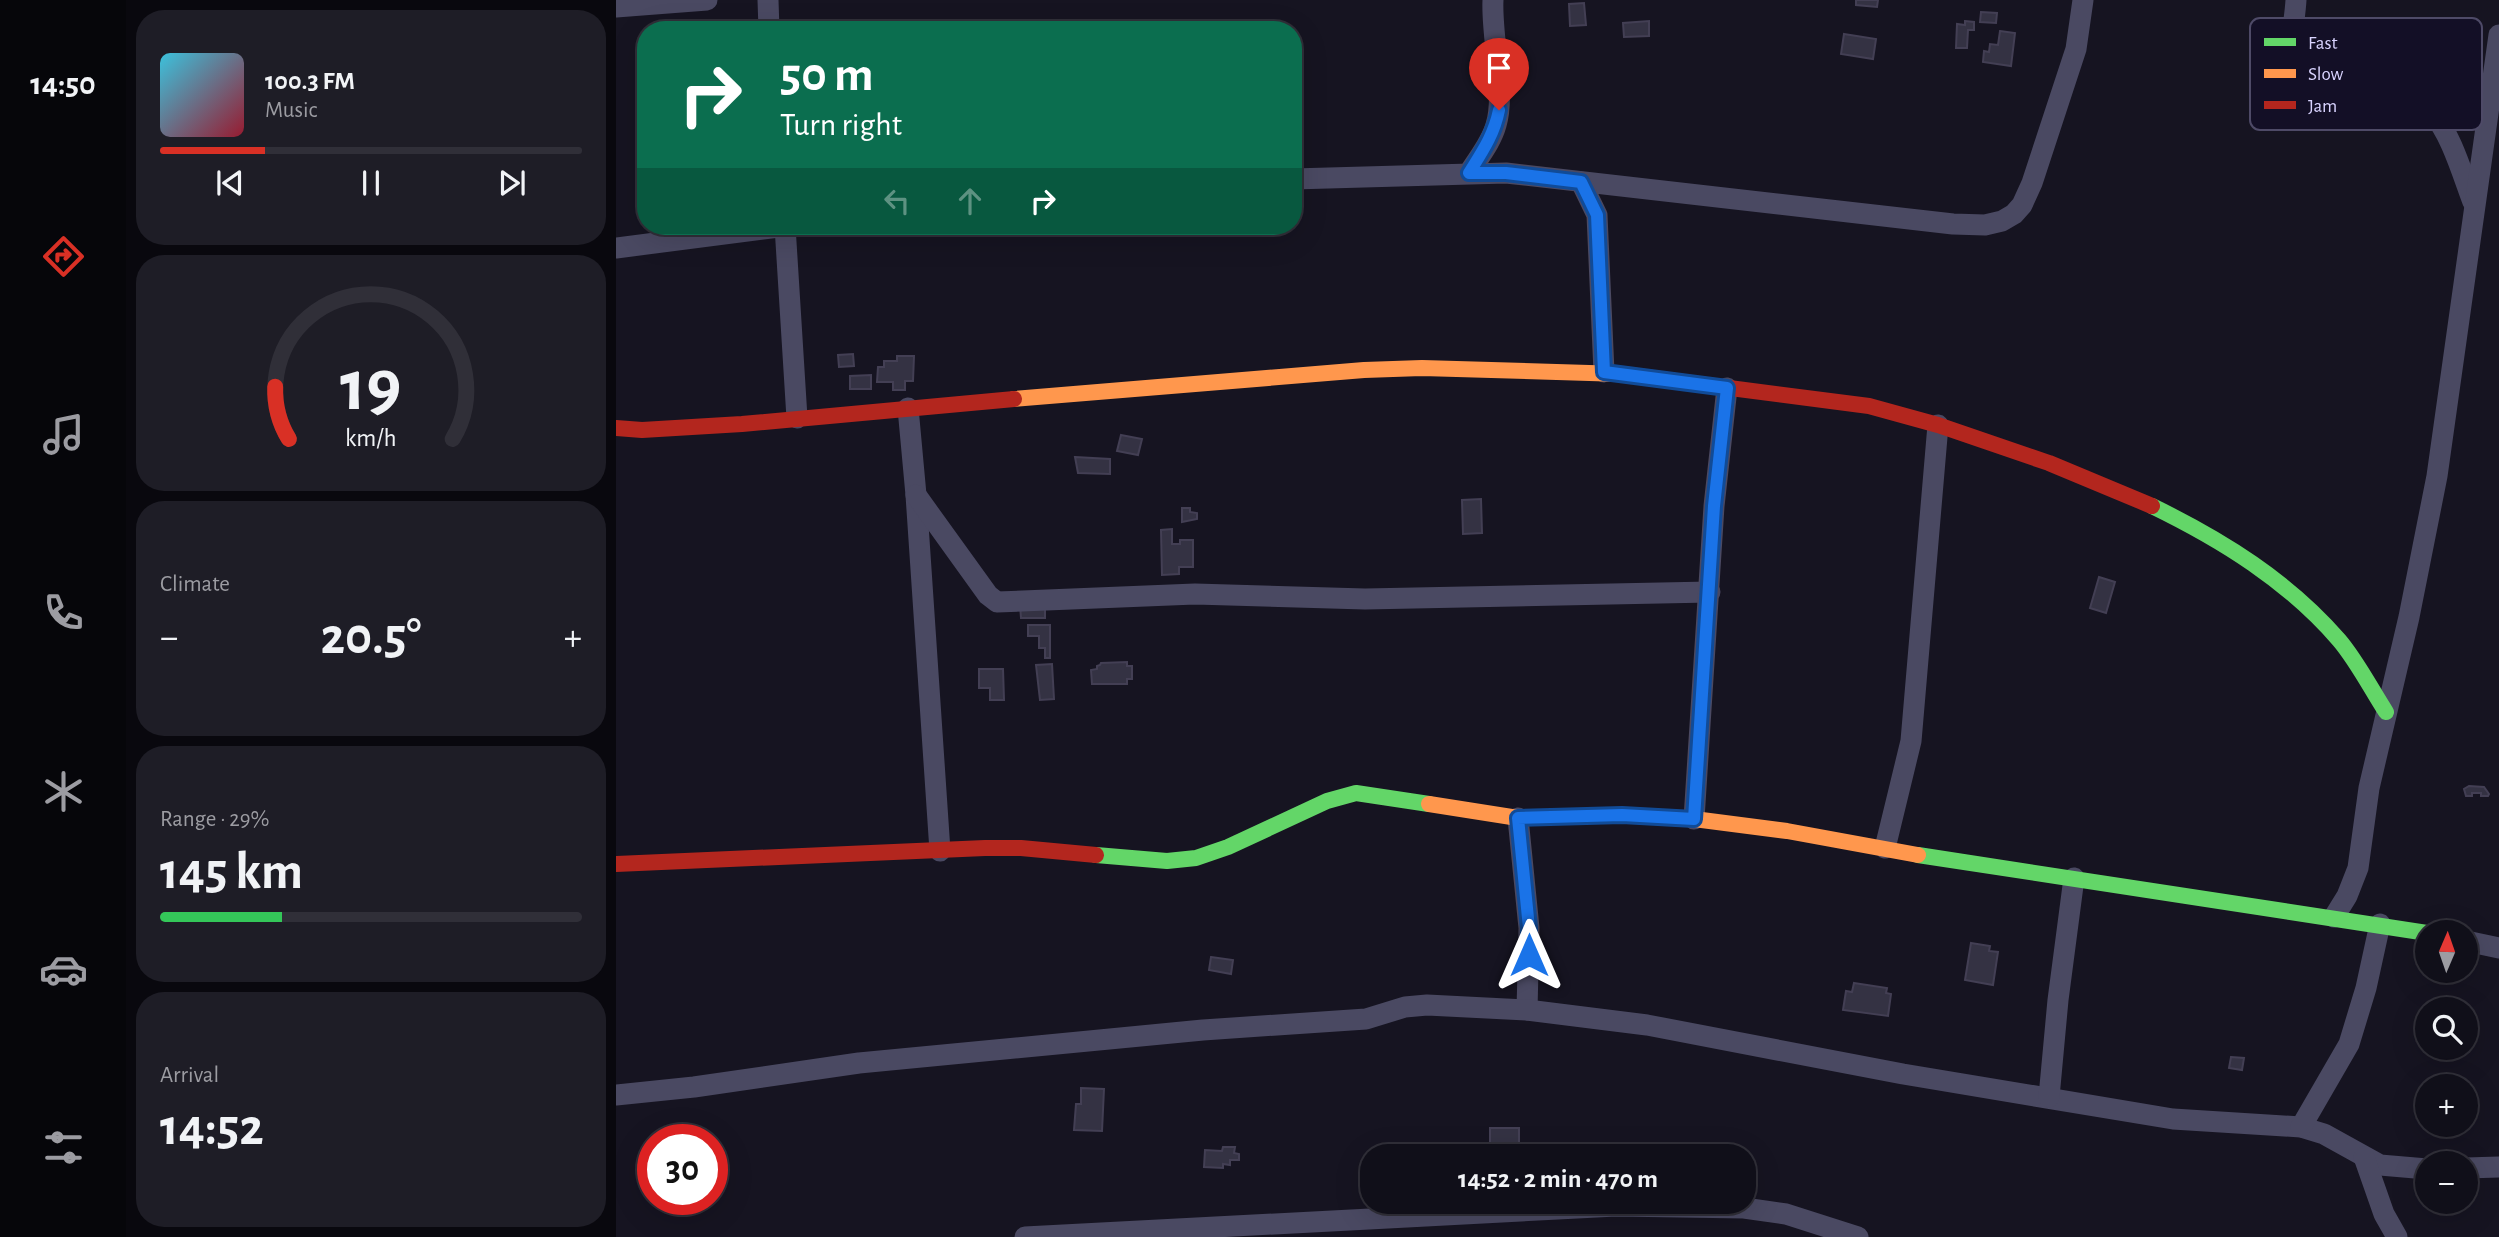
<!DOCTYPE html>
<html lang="en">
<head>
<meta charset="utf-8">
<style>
	body { margin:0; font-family:"Alegreya Sans",sans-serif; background:#1e1d26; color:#f1f3f6; height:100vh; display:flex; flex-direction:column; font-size:26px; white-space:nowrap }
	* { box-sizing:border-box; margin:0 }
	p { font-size:23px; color:#9c9ca2 }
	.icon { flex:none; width:38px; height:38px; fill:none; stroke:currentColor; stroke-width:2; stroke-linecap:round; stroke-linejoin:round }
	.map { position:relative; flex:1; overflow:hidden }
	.sheet { display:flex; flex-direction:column; gap:10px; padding:10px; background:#09080e; width:490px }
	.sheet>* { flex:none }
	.top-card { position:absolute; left:21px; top:21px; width:665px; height:214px; border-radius:28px; box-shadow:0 7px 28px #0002,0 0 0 2px #302f38; background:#0b6e4f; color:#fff; overflow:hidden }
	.needle { width:46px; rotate:2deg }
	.tools { position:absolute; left:1799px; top:920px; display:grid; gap:14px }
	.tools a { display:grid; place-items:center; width:63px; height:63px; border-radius:50%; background:#100f19; box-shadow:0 7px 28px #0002,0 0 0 2px #302f38; font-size:35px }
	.speed { position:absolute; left:21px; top:1124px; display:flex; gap:14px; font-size:35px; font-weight:700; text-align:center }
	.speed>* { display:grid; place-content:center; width:91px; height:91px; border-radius:50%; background:#100f19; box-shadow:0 7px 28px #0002,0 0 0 2px #302f38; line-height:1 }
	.speed .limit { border:10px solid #d22; background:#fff; color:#111 }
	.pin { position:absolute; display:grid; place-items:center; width:60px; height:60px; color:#fff; margin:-72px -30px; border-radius:50% 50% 50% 0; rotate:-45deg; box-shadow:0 0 7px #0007 }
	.pin .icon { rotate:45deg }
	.me { position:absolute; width:77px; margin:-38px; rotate:0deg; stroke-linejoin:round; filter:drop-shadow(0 0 5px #0008) }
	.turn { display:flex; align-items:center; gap:24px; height:147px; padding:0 28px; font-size:32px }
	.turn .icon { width:91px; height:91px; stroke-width:2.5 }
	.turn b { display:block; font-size:49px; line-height:60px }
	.lanes { display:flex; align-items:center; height:66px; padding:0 28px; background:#0003; justify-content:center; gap:35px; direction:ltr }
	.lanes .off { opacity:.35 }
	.big { font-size:52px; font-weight:700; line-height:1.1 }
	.sheet .card { flex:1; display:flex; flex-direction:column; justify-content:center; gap:10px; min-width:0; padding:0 24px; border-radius:28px; background:#1e1d26 }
	.sheet .dial { align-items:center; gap:0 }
	.dial svg { height:182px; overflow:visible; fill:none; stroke:#302f38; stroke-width:7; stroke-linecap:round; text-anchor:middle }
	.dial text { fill:#f1f3f6; stroke:none }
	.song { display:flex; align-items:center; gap:21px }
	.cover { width:84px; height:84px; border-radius:10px; background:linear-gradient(135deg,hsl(190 70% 55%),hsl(350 70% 35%)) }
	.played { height:7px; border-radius:4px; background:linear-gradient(90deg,#d93025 25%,#302f38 25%) }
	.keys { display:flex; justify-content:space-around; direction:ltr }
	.heat { display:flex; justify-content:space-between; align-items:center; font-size:38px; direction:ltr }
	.charge { height:10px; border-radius:5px; background:linear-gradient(90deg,#34c759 29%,#302f38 0) }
	.trip { position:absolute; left:744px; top:1144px; width:396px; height:70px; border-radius:28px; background:#100f19; box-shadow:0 7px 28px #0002,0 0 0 2px #302f38; font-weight:700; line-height:70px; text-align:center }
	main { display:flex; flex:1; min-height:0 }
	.menu { display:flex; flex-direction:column; width:126px; justify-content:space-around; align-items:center; background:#06060a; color:#9c9ca2 }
	.menu .icon { width:49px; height:49px }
	.menu .current { color:#d93025 }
	.menu b { font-size:32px; color:#f1f3f6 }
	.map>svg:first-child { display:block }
</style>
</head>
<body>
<main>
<nav class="menu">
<b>14:50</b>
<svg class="icon current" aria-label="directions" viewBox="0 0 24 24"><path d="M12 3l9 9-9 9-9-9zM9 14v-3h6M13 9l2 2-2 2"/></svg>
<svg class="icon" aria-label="music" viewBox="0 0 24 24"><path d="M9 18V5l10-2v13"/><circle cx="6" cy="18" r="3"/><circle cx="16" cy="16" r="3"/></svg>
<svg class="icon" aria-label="phone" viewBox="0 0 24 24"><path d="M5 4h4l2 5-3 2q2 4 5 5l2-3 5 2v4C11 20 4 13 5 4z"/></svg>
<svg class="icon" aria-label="climate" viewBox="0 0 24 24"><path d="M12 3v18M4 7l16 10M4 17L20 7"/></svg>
<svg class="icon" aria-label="car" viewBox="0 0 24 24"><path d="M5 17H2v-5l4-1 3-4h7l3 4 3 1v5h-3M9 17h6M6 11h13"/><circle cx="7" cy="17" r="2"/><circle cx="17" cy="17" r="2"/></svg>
<svg class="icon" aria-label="filters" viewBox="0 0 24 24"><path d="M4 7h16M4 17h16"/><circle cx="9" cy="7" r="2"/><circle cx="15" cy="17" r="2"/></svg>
</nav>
<section class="sheet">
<div class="card">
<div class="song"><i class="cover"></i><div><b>100.3 FM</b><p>Music</p></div></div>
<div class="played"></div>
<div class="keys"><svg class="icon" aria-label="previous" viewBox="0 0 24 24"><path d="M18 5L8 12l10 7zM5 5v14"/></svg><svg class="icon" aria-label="pause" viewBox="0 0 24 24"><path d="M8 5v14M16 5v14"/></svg><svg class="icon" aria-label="next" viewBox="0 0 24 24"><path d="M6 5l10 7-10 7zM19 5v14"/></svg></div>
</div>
<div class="card dial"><svg viewBox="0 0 100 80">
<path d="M14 69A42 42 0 1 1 86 69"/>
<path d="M14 69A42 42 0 0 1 8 46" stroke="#d93025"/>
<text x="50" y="56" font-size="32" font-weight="700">19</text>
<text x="50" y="72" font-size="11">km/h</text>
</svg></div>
<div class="card"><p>Climate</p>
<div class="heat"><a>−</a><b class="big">20.5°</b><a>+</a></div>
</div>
<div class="card"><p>Range · 29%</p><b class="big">145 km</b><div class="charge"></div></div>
<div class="card"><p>Arrival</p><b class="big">14:52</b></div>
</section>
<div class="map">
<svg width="1883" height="1237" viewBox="0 0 1883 1237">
	<rect width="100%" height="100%" fill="#161421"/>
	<!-- building -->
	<g fill="#343243" stroke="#433f54" stroke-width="2">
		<path d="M 1240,0 L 1262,0 L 1261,7 L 1240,5 Z"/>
		<path d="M 968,3 L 970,25 L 954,26 L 953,4 Z"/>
		<path d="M 1365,12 L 1381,13 L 1380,23 L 1364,22 Z"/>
		<path d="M 1033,21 L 1033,36 L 1008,37 L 1007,23 Z"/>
		<path d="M 1349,21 L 1358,22 L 1358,30 L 1352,30 L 1351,48 L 1340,48 L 1341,24 L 1349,25 Z"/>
		<path d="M 1384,31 L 1399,33 L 1395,66 L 1367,62 L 1368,51 L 1373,52 L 1374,44 L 1382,45 Z"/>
		<path d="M 1228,34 L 1260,39 L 1257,59 L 1225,54 Z"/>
		<path d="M 237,354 L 238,366 L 223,367 L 222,355 Z"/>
		<path d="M 281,356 L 298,356 L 297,381 L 289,381 L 289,390 L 277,390 L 277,382 L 261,382 L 262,367 L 268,367 L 268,361 L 281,361 Z"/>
		<path d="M 255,375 L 255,389 L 234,389 L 234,376 Z"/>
		<path d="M 505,435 L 526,439 L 522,455 L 501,451 Z"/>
		<path d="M 459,457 L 494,459 L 494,474 L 462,473 Z"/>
		<path d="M 865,499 L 866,533 L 847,534 L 846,500 Z"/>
		<path d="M 566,508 L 574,508 L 574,512 L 581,513 L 581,519 L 566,522 Z"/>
		<path d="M 556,529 L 556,544 L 564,544 L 564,540 L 577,540 L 577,567 L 563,567 L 563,574 L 546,575 L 545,530 Z"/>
		<path d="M 1483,577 L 1499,582 L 1490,613 L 1474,608 Z"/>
		<path d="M 404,605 L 429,605 L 429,618 L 405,618 Z"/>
		<path d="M 412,625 L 434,625 L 434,658 L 429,658 L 429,648 L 423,648 L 423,636 L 412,636 Z"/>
		<path d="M 511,662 L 511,666 L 516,666 L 516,679 L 511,679 L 511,684 L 476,684 L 475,670 L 481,669 L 481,666 L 484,665 L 485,663 Z"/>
		<path d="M 436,664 L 438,699 L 424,700 L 420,665 Z"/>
		<path d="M 363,669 L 387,669 L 388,700 L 374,700 L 374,688 L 363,688 Z"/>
		<path d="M 1853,786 L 1868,787 L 1873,794 L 1872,796 L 1865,796 L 1865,793 L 1856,793 L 1856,796 L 1850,796 L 1848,789 Z"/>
		<path d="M 1355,943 L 1374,946 L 1373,951 L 1382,952 L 1377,985 L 1349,980 Z"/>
		<path d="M 595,957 L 617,960 L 615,974 L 593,970 Z"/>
		<path d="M 1238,983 L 1271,988 L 1270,993 L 1275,994 L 1272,1016 L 1227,1010 L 1230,991 L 1236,992 Z"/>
		<path d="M 1615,1057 L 1628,1058 L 1626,1070 L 1613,1068 Z"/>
		<path d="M 465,1088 L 488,1089 L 486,1131 L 458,1130 L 460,1104 L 465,1104 Z"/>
		<rect x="874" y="1128" width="29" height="24"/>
		<path d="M 607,1147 L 619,1147 L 618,1153 L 623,1154 L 623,1160 L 614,1160 L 614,1165 L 607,1164 L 607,1168 L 588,1167 L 589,1150 L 606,1151 Z"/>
	</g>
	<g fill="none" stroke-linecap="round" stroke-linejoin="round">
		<!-- street -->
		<g stroke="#4a4962" stroke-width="21">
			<path d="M 152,0 L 153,30"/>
			<path d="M 1680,0 C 1679,19 1674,40 1675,59 C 1679,113 1783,84 1816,114 C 1834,130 1848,179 1857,202"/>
			<path d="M 0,7 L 91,0"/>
			<path d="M 853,173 C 862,158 875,143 880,125 C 890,93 875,37 877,0"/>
			<path d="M 677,179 L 890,173 L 1337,224 L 1369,225 L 1386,221 L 1398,214 L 1406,205 L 1416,183 L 1460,49 L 1467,0"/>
			<path d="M 965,182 L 981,215 L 988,372"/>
			<path d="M 169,226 L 181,418"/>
			<path d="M 0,248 L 171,226"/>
			<path d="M 292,408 L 300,495 L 324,851"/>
			<path d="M 300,495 L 372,595 L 381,602 L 579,594 L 749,599 L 1094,592"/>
			<path d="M 902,818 L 913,928 L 911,1010"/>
			<path d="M 1078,819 L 1098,506 L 1111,388"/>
			<path d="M 1269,848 L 1295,741 L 1322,425"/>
			<path d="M 1718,917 L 1731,896 L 1742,868 L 1753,788 L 1793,617 L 1821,476 L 1883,35"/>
			<path d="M 1850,941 L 1883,948"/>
			<path d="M 0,1095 L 78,1087 L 243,1063 L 587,1030 L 750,1019 L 789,1007 L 811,1005 L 911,1010 L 1031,1025 L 1287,1074 L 1557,1119 L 1685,1127 L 1708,1134 L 1764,1165 L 1811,1169"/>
			<path d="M 1433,1097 L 1442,1000 L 1458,878"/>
			<path d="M 1685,1127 L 1733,1044 L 1750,988 L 1764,924"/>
			<path d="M 1748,1157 L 1768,1214 L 1781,1237"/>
			<path d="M 1850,1168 L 1883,1167"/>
			<path d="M 409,1237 L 1000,1206 L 1128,1208 L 1170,1214 L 1242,1237"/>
		</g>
		<!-- fast -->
		<g stroke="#63d668" stroke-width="16">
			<path d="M 1536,506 C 1606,540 1672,581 1723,640 C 1741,661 1755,689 1770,712"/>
			<path d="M 480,855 L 551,861 L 580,858 L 612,847 L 711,801 L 740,793 L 813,804"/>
			<path d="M 1302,855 L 1811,933"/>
		</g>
		<!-- slow -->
		<g stroke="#ff974d" stroke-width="16">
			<path d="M 398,399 L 748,370 L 806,368 L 1006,374"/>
			<path d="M 813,804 L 902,818 L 1006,815 L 1078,819 L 1171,831 L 1302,855"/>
		</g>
		<!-- jam -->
		<g stroke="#b3261e" stroke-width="16">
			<path d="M 1006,374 L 1253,406 L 1322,425 L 1433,463 L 1536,506"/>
			<path d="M 0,428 L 26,430 L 126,424 L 398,399"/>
			<path d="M 0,864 L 369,848 L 405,848 L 480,855"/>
		</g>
	</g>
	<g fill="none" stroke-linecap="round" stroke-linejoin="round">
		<defs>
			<path id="route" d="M 883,110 C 878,135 866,152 853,173 L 890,173 L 965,182 L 981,215 L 988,372 L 1111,388 L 1098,506 L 1078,819 L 1006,815 L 902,818 L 913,928 L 913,955"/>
		</defs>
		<!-- route casing -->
		<use href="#route" stroke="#114b97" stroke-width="18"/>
		<!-- route -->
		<use href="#route" stroke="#1a73e8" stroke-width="12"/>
	</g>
	<!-- legend -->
	<rect x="1634" y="18" width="232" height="112" rx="10" fill="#130f26" stroke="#4e4a67" stroke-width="2"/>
	<rect x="1648" y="38" width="32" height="8" fill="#63d668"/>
	<rect x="1648" y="69" width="32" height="9" fill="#ff974d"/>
	<rect x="1648" y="101" width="32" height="8" fill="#b3261e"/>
	<g font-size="19" fill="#d9d4ff">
		<text x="1692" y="49">Fast</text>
		<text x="1692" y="80">Slow</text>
		<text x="1692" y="112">Jam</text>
	</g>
</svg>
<div class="tools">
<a><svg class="needle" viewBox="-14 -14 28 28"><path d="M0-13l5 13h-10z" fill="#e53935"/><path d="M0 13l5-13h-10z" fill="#9c9ca2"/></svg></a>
<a><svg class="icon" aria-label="search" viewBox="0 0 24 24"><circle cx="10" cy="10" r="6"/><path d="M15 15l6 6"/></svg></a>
<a>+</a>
<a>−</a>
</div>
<div class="speed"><div class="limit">30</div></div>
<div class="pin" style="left:883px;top:110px;background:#d93025"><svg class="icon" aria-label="arrive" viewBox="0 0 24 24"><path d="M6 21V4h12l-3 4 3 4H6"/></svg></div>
<svg class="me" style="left:913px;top:955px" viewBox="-20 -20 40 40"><path d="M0-17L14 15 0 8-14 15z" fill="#1a73e8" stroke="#fff" stroke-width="4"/></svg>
<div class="trip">14:52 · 2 min · 470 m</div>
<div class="top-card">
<div class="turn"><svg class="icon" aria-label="right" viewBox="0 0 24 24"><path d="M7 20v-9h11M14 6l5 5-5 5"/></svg><div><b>50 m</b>Turn right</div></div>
<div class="lanes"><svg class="icon off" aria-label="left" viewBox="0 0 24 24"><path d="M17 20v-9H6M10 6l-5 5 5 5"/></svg><svg class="icon off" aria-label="ahead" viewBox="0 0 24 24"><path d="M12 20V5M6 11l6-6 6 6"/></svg><svg class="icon" aria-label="right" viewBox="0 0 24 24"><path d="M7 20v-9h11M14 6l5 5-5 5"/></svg></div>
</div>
</div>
</main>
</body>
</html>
